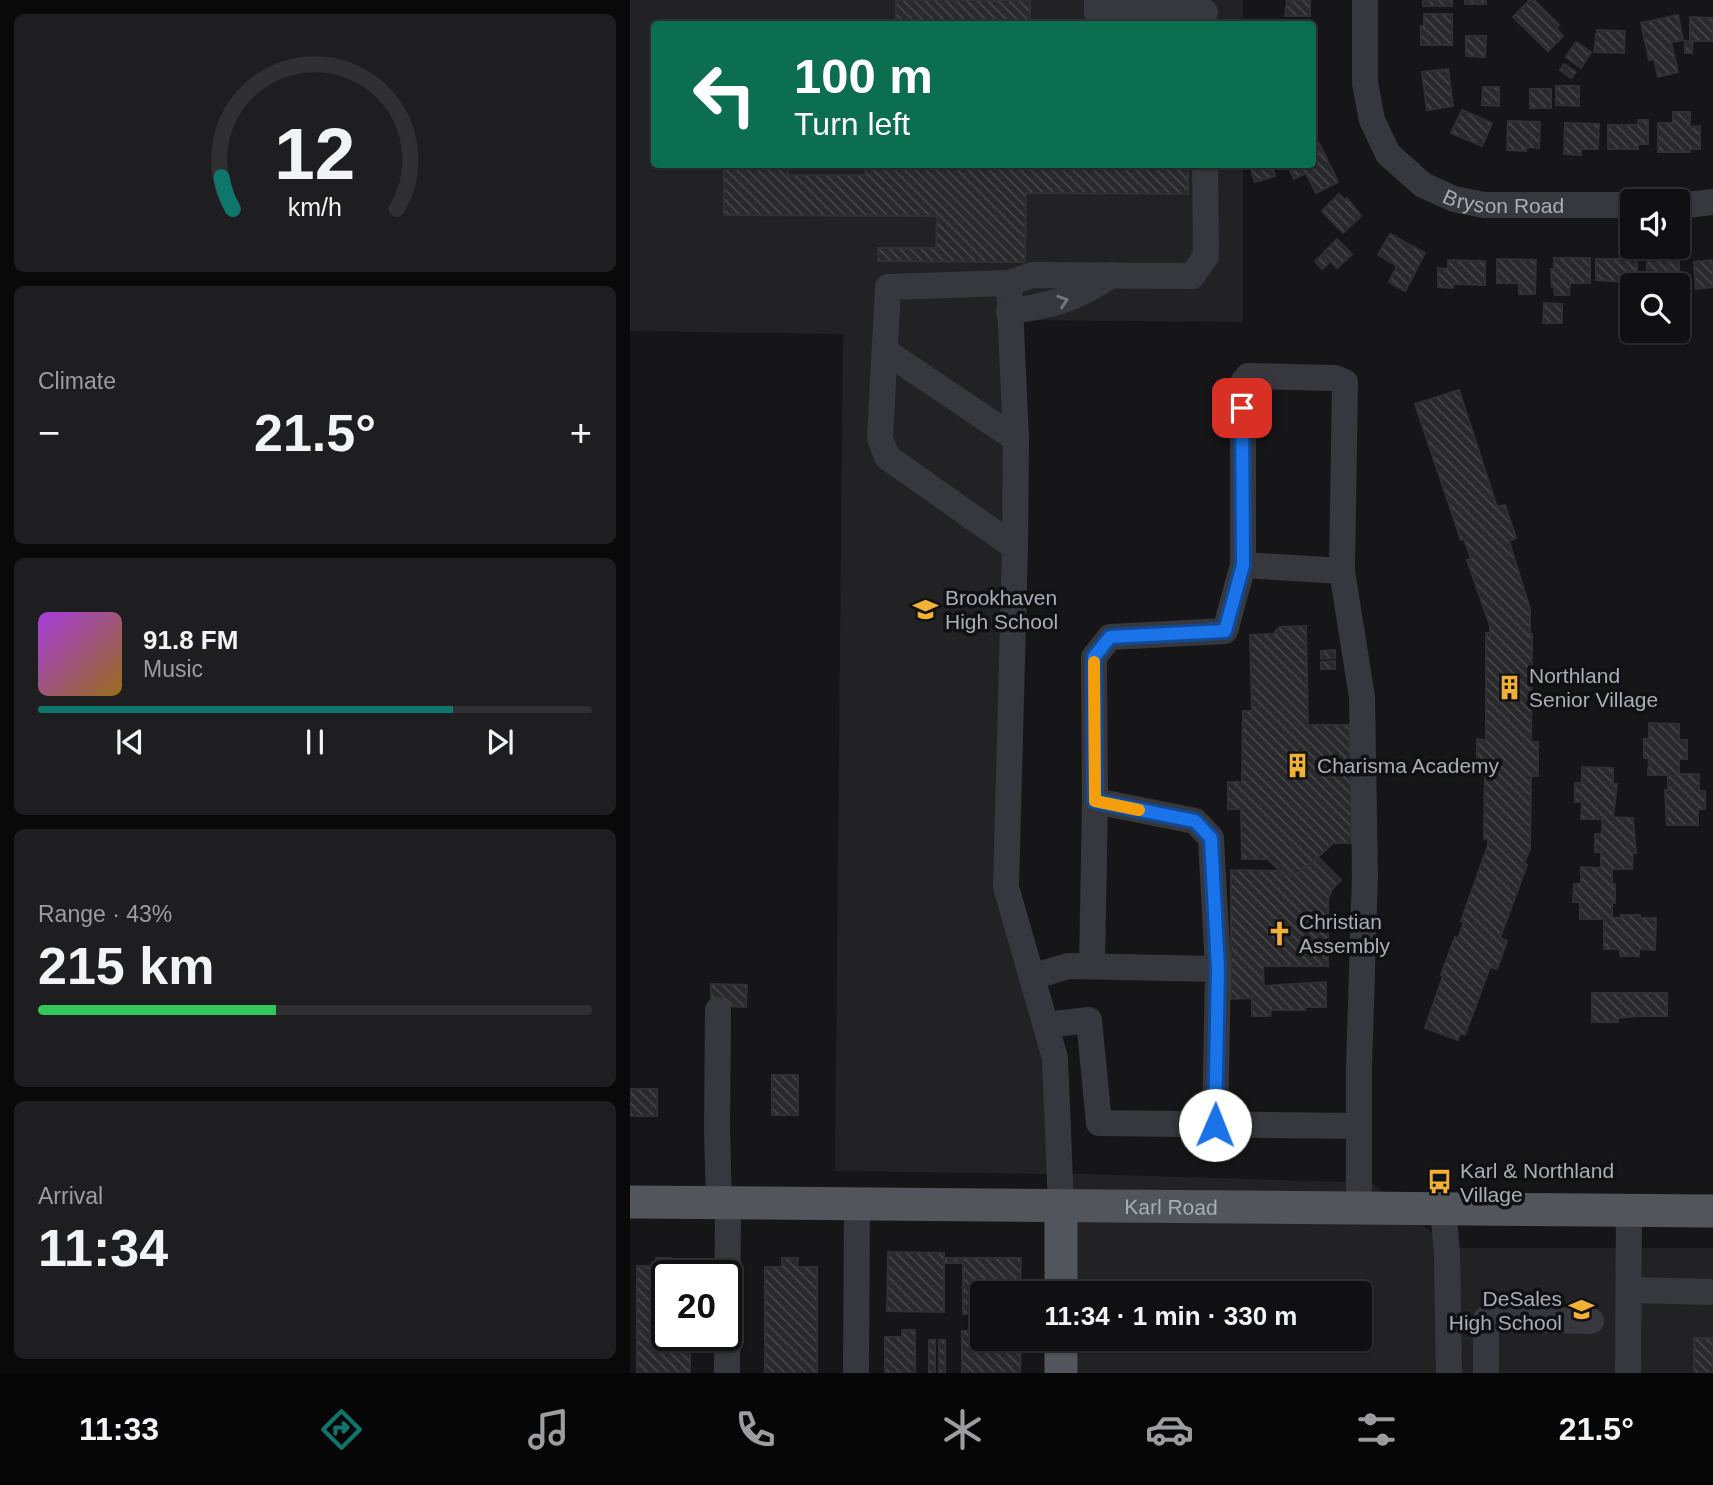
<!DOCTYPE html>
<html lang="en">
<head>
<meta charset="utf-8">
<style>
	body { margin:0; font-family:Arial,sans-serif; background:#1e1e20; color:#f1f3f6; height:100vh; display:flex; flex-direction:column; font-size:26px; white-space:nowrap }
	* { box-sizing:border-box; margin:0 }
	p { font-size:23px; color:#9c9d9f }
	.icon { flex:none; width:38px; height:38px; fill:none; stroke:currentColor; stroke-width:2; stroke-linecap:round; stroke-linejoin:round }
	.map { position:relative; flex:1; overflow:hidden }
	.drawer { display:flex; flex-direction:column; gap:14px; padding:14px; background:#09090a; width:630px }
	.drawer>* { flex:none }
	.banner { position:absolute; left:21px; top:21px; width:665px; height:147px; border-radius:7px; box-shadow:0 2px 5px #0004,0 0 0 2px #303032; background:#0b6e4f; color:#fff; overflow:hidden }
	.controls { position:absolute; left:990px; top:189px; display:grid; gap:14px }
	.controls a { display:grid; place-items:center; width:70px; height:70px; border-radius:7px; background:#101012; box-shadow:0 2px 5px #0004,0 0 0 2px #303032; font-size:35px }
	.speed { position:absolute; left:21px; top:1260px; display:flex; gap:14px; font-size:35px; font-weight:700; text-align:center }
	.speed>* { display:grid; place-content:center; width:91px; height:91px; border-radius:50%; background:#101012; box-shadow:0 2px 5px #0004,0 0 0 2px #303032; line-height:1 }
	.speed .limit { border:4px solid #111; border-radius:10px; background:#fff; color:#111 }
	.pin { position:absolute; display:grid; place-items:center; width:60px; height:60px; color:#fff; margin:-30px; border-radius:14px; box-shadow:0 4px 10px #0006 }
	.me { position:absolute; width:77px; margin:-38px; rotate:1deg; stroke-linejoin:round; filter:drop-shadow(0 0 5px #0008) }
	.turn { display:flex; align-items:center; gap:24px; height:147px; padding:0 28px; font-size:32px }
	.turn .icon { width:91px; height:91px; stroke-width:2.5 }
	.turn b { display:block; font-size:49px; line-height:60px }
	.big { font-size:52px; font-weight:600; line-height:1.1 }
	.drawer .widget { flex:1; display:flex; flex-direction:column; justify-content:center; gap:10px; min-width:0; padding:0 24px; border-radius:10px; background:#1e1e20 }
	.drawer .dial { align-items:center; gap:0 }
	.dial svg { height:182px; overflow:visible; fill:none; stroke:#303032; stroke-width:7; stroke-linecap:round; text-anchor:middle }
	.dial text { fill:#f1f3f6; stroke:none }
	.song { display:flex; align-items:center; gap:21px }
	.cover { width:84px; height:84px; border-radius:10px; background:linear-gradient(135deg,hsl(280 70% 55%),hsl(40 70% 35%)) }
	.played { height:7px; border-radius:4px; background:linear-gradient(90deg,#0f766e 75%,#303032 75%) }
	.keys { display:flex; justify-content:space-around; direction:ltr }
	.heat { display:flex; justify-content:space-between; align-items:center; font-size:38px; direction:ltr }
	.charge { height:10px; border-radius:5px; background:linear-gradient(90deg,#34c759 43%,#303032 0) }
	.trip { position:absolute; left:340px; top:1281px; width:402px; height:70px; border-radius:7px; background:#101012; box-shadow:0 2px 5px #0004,0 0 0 2px #303032; font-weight:600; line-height:70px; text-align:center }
	.tab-bar { display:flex; height:112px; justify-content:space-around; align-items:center; background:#060607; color:#9c9d9f }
	.tab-bar .icon { width:49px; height:49px }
	.tab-bar .selected { color:#0f766e }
	.tab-bar b { font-size:32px; color:#f1f3f6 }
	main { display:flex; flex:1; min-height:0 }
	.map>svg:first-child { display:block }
</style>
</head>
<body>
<main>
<section class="drawer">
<div class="widget dial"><svg viewBox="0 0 100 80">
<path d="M14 69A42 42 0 1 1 86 69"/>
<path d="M14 69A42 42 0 0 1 9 55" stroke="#0f766e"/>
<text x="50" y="56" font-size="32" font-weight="700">12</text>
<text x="50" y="72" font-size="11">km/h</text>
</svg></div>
<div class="widget"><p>Climate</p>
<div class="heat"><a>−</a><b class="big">21.5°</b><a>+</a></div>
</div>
<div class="widget">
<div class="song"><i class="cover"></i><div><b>91.8 FM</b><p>Music</p></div></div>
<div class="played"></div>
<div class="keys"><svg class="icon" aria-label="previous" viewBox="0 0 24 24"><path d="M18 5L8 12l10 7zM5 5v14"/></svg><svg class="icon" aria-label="pause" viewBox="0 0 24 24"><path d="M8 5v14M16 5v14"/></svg><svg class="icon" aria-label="next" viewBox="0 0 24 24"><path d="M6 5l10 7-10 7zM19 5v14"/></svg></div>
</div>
<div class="widget"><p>Range · 43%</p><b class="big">215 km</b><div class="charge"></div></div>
<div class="widget"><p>Arrival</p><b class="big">11:34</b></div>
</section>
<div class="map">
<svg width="1083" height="1373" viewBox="0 0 1083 1373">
	<defs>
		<pattern id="building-back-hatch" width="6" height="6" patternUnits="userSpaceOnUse" patternTransform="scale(1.75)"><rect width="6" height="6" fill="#29292c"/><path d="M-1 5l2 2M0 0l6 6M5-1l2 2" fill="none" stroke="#454548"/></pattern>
	</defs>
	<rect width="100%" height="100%" fill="#161618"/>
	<!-- built -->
	<path fill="#222225" d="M 0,0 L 613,0 L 613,24 L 24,24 L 24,164 L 613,165 L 613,322 L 388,320 L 370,885 L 420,1059 L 424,1173 L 742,1183 L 820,1248 L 1083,1248 L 1083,1373 L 431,1373 L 431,1339 L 730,1339 L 730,1293 L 431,1293 L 423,1174 L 205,1171 L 213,334 L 0,331 Z"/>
	<!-- building -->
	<g fill="url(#building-back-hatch)" stroke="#303034" stroke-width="2">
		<rect x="266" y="0" width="134" height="24"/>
		<path d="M 657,0 L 680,0 L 680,16 L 655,16 Z"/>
		<rect x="793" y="0" width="29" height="6"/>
		<rect x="835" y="0" width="21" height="4"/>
		<path d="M 900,0 L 904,0 L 929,25 L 926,28 L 933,36 L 918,51 L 883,17 Z"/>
		<path d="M 794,14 L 822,14 L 822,45 L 791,45 L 791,26 L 794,26 Z"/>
		<path d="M 1048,15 L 1053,40 L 1041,42 L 1048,72 L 1028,77 L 1024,59 L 1019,60 L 1011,23 Z"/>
		<path d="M 1060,17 L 1083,18 L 1083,41 L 1060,41 Z"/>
		<path d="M 967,30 L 995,31 L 994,53 L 964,52 Z"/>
		<path d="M 836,36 L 856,36 L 855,57 L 836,56 Z"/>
		<path d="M 1055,41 L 1063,42 L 1062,53 L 1055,53 Z"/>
		<path d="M 946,42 L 961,52 L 951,68 L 936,57 Z"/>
		<path d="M 934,64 L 946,72 L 941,78 L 930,70 Z"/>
		<path d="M 818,69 L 823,106 L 797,110 L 792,72 Z"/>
		<path d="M 926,86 L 949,86 L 949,106 L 926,105 Z"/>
		<path d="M 853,87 L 869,87 L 869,106 L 852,105 Z"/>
		<rect x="900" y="89" width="21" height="19"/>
		<path d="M 832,110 L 862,123 L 852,146 L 821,133 Z"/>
		<path d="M 1043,112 L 1060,112 L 1060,127 L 1070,126 L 1070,149 L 1060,149 L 1060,152 L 1028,152 L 1028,123 L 1043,123 Z"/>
		<path d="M 1008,120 L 1018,120 L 1018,144 L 1008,144 L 1008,149 L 978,149 L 978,125 L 1008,125 Z"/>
		<path d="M 878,121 L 910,122 L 909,148 L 896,147 L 896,151 L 877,150 Z"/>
		<path d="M 935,123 L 969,124 L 968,149 L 951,149 L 951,155 L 934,154 Z"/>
		<path d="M 689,143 L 708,182 L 686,193 L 676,173 L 664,179 L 657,164 L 682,164 L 682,147 Z"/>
		<path d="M 94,164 L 158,164 L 158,175 L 235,175 L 235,164 L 558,164 L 558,194 L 396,193 L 395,262 L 248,261 L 248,248 L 306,248 L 307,216 L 94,215 Z"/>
		<path d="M 619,164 L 642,164 L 645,176 L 625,182 Z"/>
		<path d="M 709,194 L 715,200 L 717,198 L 731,216 L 713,233 L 692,211 Z"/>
		<path d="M 760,234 L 795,253 L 775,291 L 759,282 L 767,266 L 748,255 Z"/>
		<path d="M 707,239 L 722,254 L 707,268 L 693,253 Z"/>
		<path d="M 692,255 L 699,263 L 692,269 L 685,261 Z"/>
		<path d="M 990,257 L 1007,257 L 1007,283 L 966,280 L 966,259 L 990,259 Z"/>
		<path d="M 924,258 L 960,258 L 960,283 L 940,283 L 939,295 L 925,295 L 924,287 L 922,287 L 921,269 L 924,269 Z"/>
		<path d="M 867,259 L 906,260 L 905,294 L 889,294 L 889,283 L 867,283 Z"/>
		<rect x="1017" y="259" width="32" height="24"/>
		<path d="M 818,260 L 855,261 L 855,285 L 823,284 L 823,288 L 808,287 L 808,268 L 818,269 Z"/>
		<path d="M 1083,260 L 1083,287 L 1066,289 L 1064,262 Z"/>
		<path d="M 1048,297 L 1060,297 L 1060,317 L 1048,316 Z"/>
		<path d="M 914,303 L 932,304 L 932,323 L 913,323 Z"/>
		<path d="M 829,390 L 867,507 L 875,505 L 886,538 L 879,541 L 900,609 L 900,634 L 902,634 L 901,742 L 908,742 L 908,776 L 901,776 L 900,849 L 894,863 L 897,865 L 870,938 L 877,941 L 867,969 L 860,967 L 835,1035 L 830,1033 L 828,1040 L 795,1028 L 813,976 L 811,975 L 825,937 L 828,938 L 834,922 L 831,921 L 858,845 L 858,839 L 854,839 L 855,769 L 847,769 L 847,739 L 856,740 L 856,633 L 860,633 L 860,626 L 837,560 L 841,559 L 834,539 L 831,540 L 785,404 Z"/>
		<path d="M 676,626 L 678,725 L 720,725 L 719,749 L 722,749 L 721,843 L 703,843 L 674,870 L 668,873 L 651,875 L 650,871 L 638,859 L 612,859 L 611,809 L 598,809 L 598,782 L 612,782 L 613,711 L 622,711 L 620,635 L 643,634 L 650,627 Z"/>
		<path d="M 705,650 L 705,658 L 691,659 L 691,651 Z"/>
		<path d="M 705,661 L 705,669 L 691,669 L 691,662 Z"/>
		<path d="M 1019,723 L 1049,724 L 1049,740 L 1057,740 L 1057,759 L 1049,759 L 1049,774 L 1069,774 L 1069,791 L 1075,791 L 1075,809 L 1068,809 L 1068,825 L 1037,825 L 1035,790 L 1038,790 L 1038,775 L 1018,775 L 1019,758 L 1014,758 L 1014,739 L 1019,739 Z"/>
		<path d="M 952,767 L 983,768 L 983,784 L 987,784 L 983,817 L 1003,818 L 1006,853 L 1003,853 L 1002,869 L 982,869 L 982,884 L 985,884 L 985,903 L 982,903 L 982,918 L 991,918 L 991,915 L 1010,915 L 1010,918 L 1026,918 L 1025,950 L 1009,949 L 1009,956 L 990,956 L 990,949 L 974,949 L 974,919 L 950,919 L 950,902 L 943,902 L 944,884 L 951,884 L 951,867 L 971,868 L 971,852 L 965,852 L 965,834 L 972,834 L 972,819 L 951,819 L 952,802 L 945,802 L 945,783 L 952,783 Z"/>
		<path d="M 688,857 L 711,880 L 703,888 L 698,899 L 698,966 L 633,966 L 634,986 L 696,982 L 696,1007 L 675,1007 L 675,1010 L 641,1010 L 640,1016 L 622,1016 L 622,998 L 601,999 L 601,870 L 650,871 L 651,875 L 668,873 Z"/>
		<path d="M 81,984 L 117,985 L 116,1007 L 81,1006 Z"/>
		<path d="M 962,993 L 1037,993 L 1037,1016 L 1008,1016 L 988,1018 L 988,1022 L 962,1022 Z"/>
		<rect x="142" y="1075" width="26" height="40"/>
		<rect x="0" y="1089" width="27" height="27"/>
		<path d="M 258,1252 L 314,1253 L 314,1312 L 257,1311 Z"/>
		<path d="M 26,1258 L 41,1258 L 41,1266 L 60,1266 L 60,1276 L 37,1276 L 37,1335 L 60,1335 L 60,1373 L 7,1373 L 7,1266 L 26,1266 Z"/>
		<path d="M 152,1258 L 168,1258 L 167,1267 L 187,1267 L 187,1373 L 135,1373 L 135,1267 L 152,1267 Z"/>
		<rect x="314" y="1258" width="19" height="5"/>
		<path d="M 333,1258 L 391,1258 L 390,1293 L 352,1293 L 352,1314 L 333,1314 Z"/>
		<path d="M 272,1330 L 285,1330 L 285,1373 L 255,1373 L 255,1337 L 272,1337 Z"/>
		<path d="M 332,1331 L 352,1331 L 352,1339 L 391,1339 L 390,1373 L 332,1373 Z"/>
		<rect x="1064" y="1338" width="19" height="35"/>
		<rect x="299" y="1340" width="6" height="33"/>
		<rect x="309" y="1340" width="6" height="33"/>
	</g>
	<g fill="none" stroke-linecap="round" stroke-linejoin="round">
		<!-- minor -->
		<g stroke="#37383d" stroke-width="26">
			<path d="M 467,0 L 467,12 L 575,12"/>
			<path id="s1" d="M 735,0 L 735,83 L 742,120 L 758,154 L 793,185 L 824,199 L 854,205 L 1003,205"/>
			<path d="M 1048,206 L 1083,202"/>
			<path d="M 379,283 L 386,439"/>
			<path d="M 379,312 C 423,304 444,301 481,275"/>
			<path d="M 255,351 L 386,439 L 385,547"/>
			<path d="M 613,565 L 613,382 L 618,376 L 705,378 L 715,382 L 712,571"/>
			<path d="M 462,966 L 465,801"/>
			<path d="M 402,977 L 438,966 L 588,969 L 581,838 L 565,821 L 465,801 L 464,657 L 480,637 L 595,631 L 613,565 L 712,571 L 732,697 L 735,874 L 729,1067 L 729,1208"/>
			<path d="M 88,1010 L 87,1129 L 89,1203"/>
			<path d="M 416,1025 L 459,1020 L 469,1123 L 729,1126"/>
			<path d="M 585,1125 L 588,969"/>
			<path d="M 431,1206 L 425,1058 L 376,887 L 385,547 L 257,457 L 250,438 L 258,287 L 379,283 L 403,275 L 562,276 L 576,256 L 575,164"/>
			<path d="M 813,1209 L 817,1252 L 819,1373"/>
			<path d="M 999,1290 L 1083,1292"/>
			<path d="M 97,1373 L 98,1203"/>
			<path d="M 226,1373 L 227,1205"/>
			<path d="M 856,1373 L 856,1319 L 961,1321"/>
			<path d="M 998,1373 L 999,1210"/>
		</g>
		<!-- major -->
		<g stroke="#53555c" stroke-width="33">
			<path id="s2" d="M 0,1202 L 1083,1211"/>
			<path d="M 431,1293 L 431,1206"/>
			<path d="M 431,1339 L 431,1373"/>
		</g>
	</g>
	<!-- one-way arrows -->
	<defs><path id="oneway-chevron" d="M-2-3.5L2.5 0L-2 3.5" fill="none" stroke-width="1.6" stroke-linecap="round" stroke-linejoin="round" transform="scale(1.75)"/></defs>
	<use stroke="#757881" href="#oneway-chevron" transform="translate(433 301) rotate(-18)"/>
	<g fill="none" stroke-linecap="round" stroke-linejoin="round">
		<defs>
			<path id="route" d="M 585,1125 L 588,969 L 581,838 L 565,821 L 465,801 L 464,657 L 480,637 L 595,631 L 613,565 L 612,408"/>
		</defs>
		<!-- route casing -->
		<use href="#route" stroke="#114b97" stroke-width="18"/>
		<!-- route -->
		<use href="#route" stroke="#1a73e8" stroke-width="12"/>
		<!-- slow -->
		<path stroke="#f59e0b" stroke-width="12" d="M 464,662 L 465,801 L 509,810"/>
	</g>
	<!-- icons -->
	<defs>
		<symbol id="school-bare" viewBox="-9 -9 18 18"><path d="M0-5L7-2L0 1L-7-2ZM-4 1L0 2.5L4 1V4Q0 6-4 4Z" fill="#f2b134" stroke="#111113" stroke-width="2.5" paint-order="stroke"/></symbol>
		<symbol id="building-bare" viewBox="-9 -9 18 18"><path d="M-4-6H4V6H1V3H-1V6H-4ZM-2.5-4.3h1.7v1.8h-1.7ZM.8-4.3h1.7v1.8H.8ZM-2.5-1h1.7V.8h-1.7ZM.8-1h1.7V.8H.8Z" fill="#f2b134" stroke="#111113" stroke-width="2.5" paint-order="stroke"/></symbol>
		<symbol id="church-bare" viewBox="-9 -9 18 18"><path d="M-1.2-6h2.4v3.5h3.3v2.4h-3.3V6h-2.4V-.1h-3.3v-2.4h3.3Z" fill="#f2b134" stroke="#111113" stroke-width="2.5" paint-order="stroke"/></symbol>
		<symbol id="bus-bare" viewBox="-9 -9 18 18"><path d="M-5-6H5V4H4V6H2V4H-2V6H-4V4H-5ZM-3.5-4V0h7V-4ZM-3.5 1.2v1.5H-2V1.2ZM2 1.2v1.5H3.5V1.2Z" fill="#f2b134" stroke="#111113" stroke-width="2.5" paint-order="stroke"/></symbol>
	</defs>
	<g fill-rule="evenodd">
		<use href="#school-bare" x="278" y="592" width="35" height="35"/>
		<use href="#building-bare" x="862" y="670" width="35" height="35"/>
		<use href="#building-bare" x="650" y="748" width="35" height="35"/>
		<use href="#church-bare" x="632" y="916" width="35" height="35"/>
		<use href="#bus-bare" x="792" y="1164" width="35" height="35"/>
		<use href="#school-bare" x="934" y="1292" width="35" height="35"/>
	</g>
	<g text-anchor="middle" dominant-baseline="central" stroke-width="7" stroke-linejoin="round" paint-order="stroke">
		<!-- street labels -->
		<g font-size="21" fill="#a8adb8" stroke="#111113">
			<text stroke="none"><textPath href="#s1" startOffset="289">Bryson Road</textPath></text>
			<text stroke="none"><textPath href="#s2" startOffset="541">Karl Road</textPath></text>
		</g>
		<!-- poi labels -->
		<g font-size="21" fill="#a8adb8" stroke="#111113" text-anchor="start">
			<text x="315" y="597">Brookhaven<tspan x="315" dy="24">High School</tspan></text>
			<text x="899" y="675">Northland<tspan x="899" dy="24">Senior Village</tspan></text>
			<text x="687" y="765">Charisma Academy</text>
			<text x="669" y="921">Christian<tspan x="669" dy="24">Assembly</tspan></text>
			<text x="830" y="1170">Karl &amp; Northland<tspan x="830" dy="24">Village</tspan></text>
			<text x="932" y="1298" text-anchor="end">DeSales<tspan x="932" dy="24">High School</tspan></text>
		</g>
	</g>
</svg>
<div class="controls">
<a><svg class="icon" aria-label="sound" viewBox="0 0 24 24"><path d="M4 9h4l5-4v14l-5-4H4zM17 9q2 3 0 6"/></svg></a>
<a><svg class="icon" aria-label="search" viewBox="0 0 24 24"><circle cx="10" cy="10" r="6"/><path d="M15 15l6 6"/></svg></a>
</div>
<div class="speed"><div class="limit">20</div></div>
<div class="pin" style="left:612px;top:408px;background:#d93025"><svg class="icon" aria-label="arrive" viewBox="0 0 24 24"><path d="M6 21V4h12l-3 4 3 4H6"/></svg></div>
<svg class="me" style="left:585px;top:1125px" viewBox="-20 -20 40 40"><circle r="19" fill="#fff"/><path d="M0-13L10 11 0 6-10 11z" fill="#1a73e8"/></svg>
<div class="trip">11:34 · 1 min · 330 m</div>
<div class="banner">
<div class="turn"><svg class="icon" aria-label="left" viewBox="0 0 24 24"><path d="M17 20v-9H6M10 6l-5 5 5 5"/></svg><div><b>100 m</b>Turn left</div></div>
</div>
</div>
</main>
<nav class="tab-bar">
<b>11:33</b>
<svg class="icon selected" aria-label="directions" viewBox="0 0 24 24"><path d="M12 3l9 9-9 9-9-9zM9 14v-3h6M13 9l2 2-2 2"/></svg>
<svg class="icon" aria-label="music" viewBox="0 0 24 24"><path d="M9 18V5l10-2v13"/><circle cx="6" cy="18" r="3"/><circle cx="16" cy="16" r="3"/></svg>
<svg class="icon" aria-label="phone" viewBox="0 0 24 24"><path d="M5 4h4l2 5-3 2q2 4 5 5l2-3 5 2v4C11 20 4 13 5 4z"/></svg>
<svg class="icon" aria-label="climate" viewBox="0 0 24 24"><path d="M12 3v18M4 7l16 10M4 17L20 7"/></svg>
<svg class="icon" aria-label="car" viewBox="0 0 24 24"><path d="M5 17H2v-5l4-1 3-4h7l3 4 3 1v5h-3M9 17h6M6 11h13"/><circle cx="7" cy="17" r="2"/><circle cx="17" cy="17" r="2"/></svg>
<svg class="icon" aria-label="filters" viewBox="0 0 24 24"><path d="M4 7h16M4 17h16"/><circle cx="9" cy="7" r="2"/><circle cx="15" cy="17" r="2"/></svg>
<b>21.5°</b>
</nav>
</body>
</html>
